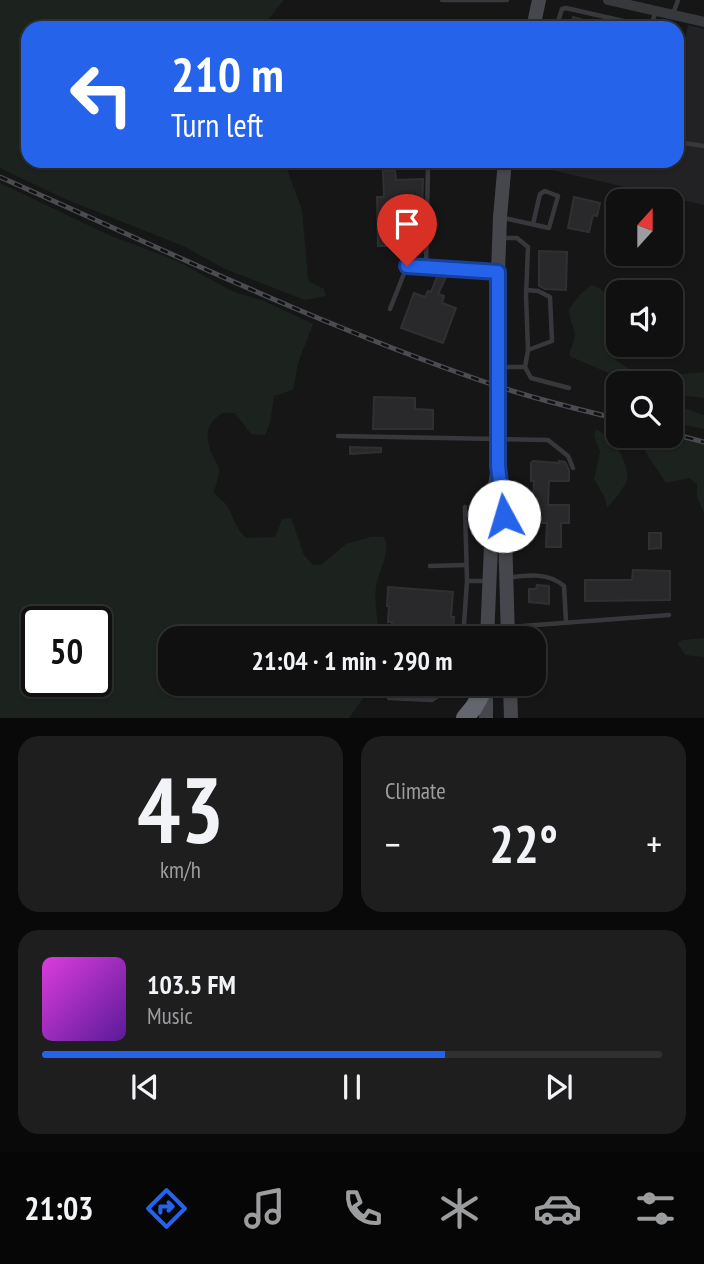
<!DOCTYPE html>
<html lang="en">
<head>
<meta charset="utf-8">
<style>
	body { margin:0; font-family:"PT Sans Narrow",sans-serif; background:#1e1e1f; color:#f1f3f6; height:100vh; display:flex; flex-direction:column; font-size:26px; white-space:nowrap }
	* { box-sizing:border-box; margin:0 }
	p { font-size:23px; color:#9c9d9f }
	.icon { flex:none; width:38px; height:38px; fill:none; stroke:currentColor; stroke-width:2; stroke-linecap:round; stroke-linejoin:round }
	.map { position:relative; height:718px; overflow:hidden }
	.details { display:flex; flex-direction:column; gap:18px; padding:18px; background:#090909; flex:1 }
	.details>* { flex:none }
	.guide { position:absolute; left:21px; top:21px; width:663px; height:147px; border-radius:21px; box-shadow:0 2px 5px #0004,0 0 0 2px #303031; background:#2563eb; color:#fff; overflow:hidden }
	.needle { width:46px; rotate:21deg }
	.tools { position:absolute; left:606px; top:189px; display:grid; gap:14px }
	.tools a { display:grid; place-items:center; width:77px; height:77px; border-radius:14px; background:#101011; box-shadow:0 2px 5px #0004,0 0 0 2px #303031; font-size:35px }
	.speed { position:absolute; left:21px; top:606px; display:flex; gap:14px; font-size:35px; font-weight:700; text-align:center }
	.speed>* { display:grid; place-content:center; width:91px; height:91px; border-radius:50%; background:#101011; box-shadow:0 2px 5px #0004,0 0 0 2px #303031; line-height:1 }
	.speed .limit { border:4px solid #111; border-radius:10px; background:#fff; color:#111 }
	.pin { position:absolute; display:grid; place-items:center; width:60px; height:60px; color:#fff; margin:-72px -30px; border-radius:50% 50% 50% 0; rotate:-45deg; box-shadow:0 0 7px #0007 }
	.pin .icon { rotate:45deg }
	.me { position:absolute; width:77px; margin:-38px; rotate:354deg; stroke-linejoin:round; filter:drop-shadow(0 0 5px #0008) }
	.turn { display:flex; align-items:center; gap:24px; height:147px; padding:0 35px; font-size:32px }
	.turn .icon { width:91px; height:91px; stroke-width:2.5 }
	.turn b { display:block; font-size:49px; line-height:60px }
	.big { font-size:52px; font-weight:700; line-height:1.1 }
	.details .widget { flex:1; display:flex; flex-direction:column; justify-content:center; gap:10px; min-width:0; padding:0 24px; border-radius:21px; background:#1e1e1f }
	.details .dial { align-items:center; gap:0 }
	.dial b { font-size:91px; line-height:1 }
	.song { display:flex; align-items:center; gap:21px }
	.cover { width:84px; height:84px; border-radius:10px; background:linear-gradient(135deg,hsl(300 70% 55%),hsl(270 70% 35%)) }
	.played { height:7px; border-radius:4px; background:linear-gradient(90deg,#2563eb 65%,#303031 65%) }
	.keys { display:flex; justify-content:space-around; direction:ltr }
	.heat { display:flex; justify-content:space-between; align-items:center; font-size:38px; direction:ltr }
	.details .tiles { flex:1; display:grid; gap:18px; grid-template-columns:1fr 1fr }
	.widget:last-child { grid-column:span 2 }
	.trip { position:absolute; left:158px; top:626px; width:388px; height:70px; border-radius:21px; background:#101011; box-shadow:0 2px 5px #0004,0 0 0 2px #303031; font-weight:700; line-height:70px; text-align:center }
	.tabs { display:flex; height:112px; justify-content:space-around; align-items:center; background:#060607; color:#9c9d9f }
	.tabs .icon { width:49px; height:49px }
	.tabs .active { color:#2563eb }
	.tabs b { font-size:32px; color:#f1f3f6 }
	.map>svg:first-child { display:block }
</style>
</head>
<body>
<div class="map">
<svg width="704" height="718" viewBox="0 0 704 718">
	<rect width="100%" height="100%" fill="#161617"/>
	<!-- built -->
	<path fill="#222224" d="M 688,25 L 704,29 L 704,205 L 516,162 L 677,161 L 677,72 Z"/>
	<!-- green -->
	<g fill="#1c221d" fill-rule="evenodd">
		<path d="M 0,0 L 284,0 L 261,28 L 28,28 L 28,161 L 284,161 L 302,210 L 308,278 L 310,282 L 324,289 L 326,296 L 305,300 L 225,269 L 183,246 L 65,199 L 0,168 Z"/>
		<path d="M 0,183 L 109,235 L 177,261 L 234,292 L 264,301 L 313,324 L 298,363 L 293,390 L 274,396 L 270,423 L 265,435 L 251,434 L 235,413 L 223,413 C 204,423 205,440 213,456 C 215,462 219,464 219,471 C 219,478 215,486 214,493 C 218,498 224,501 227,506 C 234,517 236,531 247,538 L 275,537 L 282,519 L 291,518 L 304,555 L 313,565 L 321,565 L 346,544 L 371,537 L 384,537 C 392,552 378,571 376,587 C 374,604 378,621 380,639 L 170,639 L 170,684 L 374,684 L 349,718 L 0,718 ZM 96,621 L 96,681 L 37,681 L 37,621 Z"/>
		<path d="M 592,285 C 622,296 610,328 610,352 L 617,361 L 629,369 L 663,376 L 704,372 L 704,398 L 670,394 L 670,383 L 641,383 L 618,377 L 571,357 L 569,354 C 581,326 571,333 569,310 C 572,303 585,288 592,285 Z"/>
		<path d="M 670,403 L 704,415 L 704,429 L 670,422 Z"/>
		<path d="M 596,430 C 612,434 630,464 627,480 C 626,486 611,504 607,508 L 605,498 L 594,479 L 600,452 L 594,435 Z"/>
		<path d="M 635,436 L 688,436 L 704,441 L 704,513 L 697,497 L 697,484 L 689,478 L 666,483 Z"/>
		<path d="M 704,638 L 704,657 L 685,655 L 678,644 L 682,640 Z"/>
	</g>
	<!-- building -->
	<g fill="#29292b" stroke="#303033" stroke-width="2">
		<path d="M 573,17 L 606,26 L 606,28 L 570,28 Z"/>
		<path d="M 383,171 L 395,171 L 396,180 L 423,179 L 422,212 L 416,212 L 416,224 L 401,225 L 402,246 L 378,246 L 377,197 L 384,197 Z"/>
		<path d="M 574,197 L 600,203 L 597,216 L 593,215 L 589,232 L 568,228 Z"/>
		<path d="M 539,251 L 567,252 L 566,290 L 545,289 L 539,286 Z"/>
		<path d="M 438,274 L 446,277 L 438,294 L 444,296 L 442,303 L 456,308 L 443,343 L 401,328 L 414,293 L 425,297 L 428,291 L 431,292 Z"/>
		<path d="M 374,397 L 415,398 L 415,409 L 433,410 L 433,429 L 373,429 Z"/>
		<path d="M 350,447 L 381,448 L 381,452 L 350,454 Z"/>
		<path d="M 533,461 L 559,463 L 559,461 L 565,462 L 569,470 L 569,481 L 549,481 L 548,505 L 569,505 L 569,523 L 561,523 L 561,547 L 546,547 L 547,523 L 532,523 L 534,481 L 531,481 L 531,463 Z"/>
		<path d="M 649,533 L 661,533 L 661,548 L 649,549 Z"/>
		<path d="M 633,570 L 670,571 L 670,600 L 585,601 L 585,580 L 632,580 Z"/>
		<path d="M 537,585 L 549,586 L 549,604 L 529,602 L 529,589 L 536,589 Z"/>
		<path d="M 388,587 L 453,592 L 451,617 L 454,617 L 453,632 L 449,632 L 449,637 L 403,633 L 402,639 L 391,639 L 392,622 L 388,622 L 389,606 L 387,606 Z"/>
	</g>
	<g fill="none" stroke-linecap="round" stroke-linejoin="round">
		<!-- service -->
		<g stroke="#37383c" stroke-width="4.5">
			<path d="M 442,0 L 507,0"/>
			<path d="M 673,14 L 678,0"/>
			<path d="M 352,28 L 353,28"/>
			<path d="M 436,28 L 437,24 L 502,24 L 501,28"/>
			<path d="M 556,28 L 562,9 L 566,8 L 650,27"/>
			<path d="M 650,28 L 656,11"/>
			<path d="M 677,142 L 704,146"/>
			<path d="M 359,161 L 428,165"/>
			<path d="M 504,218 L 549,228 L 558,196 L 545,191 L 540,194 L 533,224"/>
			<path d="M 502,238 L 517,238 L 528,247 L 526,296 L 528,350 L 525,367"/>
			<path d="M 426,267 L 428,165 L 503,161"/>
			<path d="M 526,290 L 538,291 L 550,297 L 552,341 L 528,350"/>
			<path d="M 390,309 L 407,266 L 494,271"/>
			<path d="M 499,367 L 525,367 L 531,378 L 569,388"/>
			<path d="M 338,436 L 548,440 L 568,456 L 573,468"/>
			<path d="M 430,566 L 466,565"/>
			<path d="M 507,578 C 527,575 548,572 564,586 L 566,621"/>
			<path d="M 467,581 L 487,581"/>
			<path d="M 509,627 L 669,615"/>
			<path d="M 463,639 L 467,581 L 465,507"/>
			<path d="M 390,684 L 389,698 L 432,700 L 456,684"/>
		</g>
		<!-- minor -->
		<path stroke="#37383c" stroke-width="10" d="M 608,0 L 704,22"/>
		<!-- secondary -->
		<g stroke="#45474c" stroke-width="14">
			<path d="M 533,28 L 539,0"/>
			<path d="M 500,481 L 505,532 L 508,639"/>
			<path d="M 487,639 L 493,499 L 498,466 L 498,272 L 500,217 L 505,161"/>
			<path d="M 510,684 L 511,718"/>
			<path d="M 486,718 L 486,684"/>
		</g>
		<!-- motorway -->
		<path stroke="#63666d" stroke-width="18" d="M 465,718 L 474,707 L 486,685"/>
		<defs>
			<g id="rail">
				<path d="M 0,177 C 160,248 319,325 485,382 C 528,397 573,408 618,419"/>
				<path d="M 670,433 L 704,442"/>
			</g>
		</defs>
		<!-- rail casing -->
		<use href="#rail" stroke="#4a4c51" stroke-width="5"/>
		<!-- rail -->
		<use href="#rail" stroke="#111112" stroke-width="2.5" stroke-dasharray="8" stroke-linecap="butt"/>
	</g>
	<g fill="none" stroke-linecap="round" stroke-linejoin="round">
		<defs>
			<path id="route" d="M 407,266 L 498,272 L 498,466 L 504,516"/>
		</defs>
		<!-- route casing -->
		<use href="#route" stroke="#184099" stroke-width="18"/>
		<!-- route -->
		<use href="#route" stroke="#2563eb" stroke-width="12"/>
	</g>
</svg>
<div class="tools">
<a><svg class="needle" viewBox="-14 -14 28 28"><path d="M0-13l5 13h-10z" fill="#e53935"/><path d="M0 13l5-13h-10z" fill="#9c9d9f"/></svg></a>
<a><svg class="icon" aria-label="sound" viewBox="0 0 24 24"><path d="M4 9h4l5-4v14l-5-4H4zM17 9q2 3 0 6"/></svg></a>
<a><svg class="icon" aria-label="search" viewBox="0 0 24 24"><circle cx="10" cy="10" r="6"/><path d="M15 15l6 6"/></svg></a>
</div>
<div class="speed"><div class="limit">50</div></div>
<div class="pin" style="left:407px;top:266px;background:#d93025"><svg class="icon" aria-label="arrive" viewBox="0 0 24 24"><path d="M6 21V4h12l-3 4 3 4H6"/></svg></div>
<svg class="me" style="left:504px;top:516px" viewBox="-20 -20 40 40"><circle r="19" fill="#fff"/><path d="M0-13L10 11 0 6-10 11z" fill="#2563eb"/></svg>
<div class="trip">21:04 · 1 min · 290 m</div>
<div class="guide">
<div class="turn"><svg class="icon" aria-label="left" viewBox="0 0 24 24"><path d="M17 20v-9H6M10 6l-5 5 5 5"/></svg><div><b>210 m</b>Turn left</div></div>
</div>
</div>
<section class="details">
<div class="tiles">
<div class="widget dial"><b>43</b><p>km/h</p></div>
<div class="widget"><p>Climate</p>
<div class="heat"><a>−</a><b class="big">22°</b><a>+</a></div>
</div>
<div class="widget">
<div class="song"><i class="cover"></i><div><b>103.5 FM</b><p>Music</p></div></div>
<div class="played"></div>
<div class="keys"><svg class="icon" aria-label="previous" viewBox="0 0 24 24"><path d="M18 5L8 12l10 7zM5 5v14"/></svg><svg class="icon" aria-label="pause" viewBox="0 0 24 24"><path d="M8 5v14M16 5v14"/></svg><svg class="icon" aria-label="next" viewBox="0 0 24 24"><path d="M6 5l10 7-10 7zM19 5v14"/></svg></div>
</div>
</div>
</section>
<nav class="tabs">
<b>21:03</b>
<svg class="icon active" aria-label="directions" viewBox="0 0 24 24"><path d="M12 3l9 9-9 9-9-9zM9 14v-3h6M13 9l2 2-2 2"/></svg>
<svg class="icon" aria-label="music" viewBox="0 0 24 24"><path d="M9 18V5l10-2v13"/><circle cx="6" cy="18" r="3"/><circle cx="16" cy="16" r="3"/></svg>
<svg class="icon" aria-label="phone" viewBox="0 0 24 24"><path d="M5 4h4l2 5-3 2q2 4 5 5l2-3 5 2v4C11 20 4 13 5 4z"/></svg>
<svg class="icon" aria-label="climate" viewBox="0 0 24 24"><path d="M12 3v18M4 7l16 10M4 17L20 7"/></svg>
<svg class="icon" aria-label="car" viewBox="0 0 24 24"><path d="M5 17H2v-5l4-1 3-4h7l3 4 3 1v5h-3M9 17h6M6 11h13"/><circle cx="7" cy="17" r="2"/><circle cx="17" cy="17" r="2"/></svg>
<svg class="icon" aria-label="filters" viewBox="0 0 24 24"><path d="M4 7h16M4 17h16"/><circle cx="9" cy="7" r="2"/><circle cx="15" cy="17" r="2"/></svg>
</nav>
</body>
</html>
